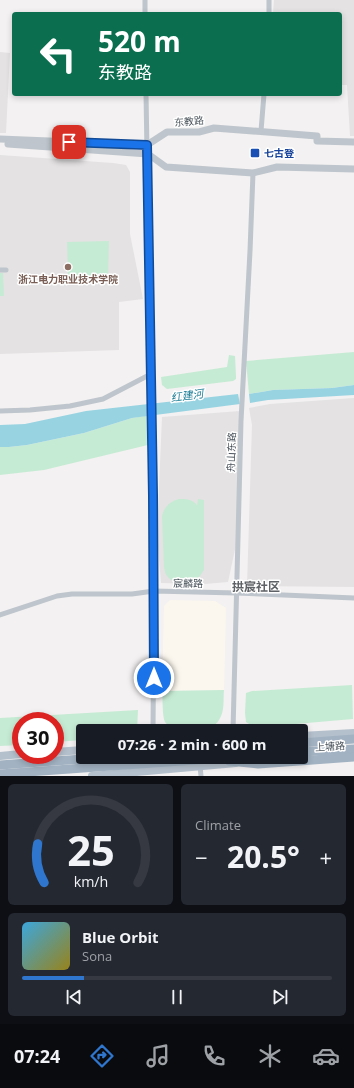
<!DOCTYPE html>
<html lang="en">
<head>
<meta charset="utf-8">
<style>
	body { margin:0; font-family:"Open Sans","Noto Sans SC",sans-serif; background:#242831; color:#f1f3f6; height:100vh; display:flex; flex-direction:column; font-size:15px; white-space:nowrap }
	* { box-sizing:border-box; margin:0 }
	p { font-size:13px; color:#9ea1a6 }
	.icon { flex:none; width:22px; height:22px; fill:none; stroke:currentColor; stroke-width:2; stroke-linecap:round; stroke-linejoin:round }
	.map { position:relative; height:776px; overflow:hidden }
	.panel { display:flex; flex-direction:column; gap:8px; padding:8px; background:#0d0f14; flex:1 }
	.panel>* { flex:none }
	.top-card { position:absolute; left:12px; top:12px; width:330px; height:84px; border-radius:4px; box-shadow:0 2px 6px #0003; background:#0b6e4f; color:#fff; overflow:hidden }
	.speed { position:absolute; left:12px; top:712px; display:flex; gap:8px; font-size:20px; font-weight:700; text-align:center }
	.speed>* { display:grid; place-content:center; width:52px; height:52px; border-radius:50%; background:#171b24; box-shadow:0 2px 6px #0003; line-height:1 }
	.speed .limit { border:6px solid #d22; background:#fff; color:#111 }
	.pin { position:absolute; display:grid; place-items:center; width:34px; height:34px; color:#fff; margin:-17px; border-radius:8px; box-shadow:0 2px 6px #0006 }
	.me { position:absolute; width:44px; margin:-22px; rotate:0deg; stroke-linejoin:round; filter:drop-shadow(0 0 3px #0008) }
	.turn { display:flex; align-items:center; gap:14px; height:84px; padding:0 20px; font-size:18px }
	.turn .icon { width:52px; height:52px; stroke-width:2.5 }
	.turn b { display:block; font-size:28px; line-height:34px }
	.big { font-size:30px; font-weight:700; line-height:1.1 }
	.panel .card { flex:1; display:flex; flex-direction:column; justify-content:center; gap:6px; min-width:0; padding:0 14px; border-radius:6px; background:#242831 }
	.panel .dial { align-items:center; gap:0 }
	.dial svg { height:104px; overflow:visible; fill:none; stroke:#363941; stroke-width:7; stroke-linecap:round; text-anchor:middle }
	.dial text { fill:#f1f3f6; stroke:none }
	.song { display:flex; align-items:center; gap:12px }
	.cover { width:48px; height:48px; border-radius:6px; background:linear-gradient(135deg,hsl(200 70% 55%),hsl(50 70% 35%)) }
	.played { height:4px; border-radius:2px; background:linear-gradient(90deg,#2f76cf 20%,#363941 20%) }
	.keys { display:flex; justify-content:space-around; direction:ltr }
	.heat { display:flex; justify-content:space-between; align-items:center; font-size:22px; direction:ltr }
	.panel .tiles { flex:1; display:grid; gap:8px; grid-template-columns:1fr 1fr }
	.card:last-child { grid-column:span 2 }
	.trip { position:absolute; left:76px; top:724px; width:232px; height:40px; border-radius:4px; background:#171b24; box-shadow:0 2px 6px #0003; font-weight:700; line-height:40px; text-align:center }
	.menu { display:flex; height:64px; justify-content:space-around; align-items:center; background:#090b0e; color:#9ea1a6 }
	.menu .icon { width:28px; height:28px }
	.menu .selected { color:#2f76cf }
	.menu b { font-size:18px; color:#f1f3f6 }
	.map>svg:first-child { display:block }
</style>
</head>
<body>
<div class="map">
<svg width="354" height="776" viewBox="0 0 354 776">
	<rect width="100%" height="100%" fill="#f3f1f1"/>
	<!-- commercial -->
	<path fill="#fbf7ee" d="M 170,600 L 215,601 L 226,608 L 224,690 L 162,691 L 164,606 Z"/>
	<!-- education -->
	<g fill="#e4e2e2">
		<path d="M 274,0 L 354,0 L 354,136 L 350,136 L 347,85 L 340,85 L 340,14 L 273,14 Z"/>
		<path d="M 0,52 L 10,53 L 6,133 L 0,133 Z"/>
		<path d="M 0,155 L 113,163 L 126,165 L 130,172 L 130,234 L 143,299 L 119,302 L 119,350 L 0,354 Z"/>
		<path d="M 354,398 L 354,587 L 247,586 L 252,425 L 249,408 L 270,404 Z"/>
		<path d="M 240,411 L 239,531 L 228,582 L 205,584 L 161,583 L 157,535 L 162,417 Z"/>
	</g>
	<!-- green -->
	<g fill="#c6ebd4">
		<path d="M 109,241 L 108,278 L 68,277 L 67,242 Z"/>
		<path d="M 0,273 L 3,273 L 4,296 L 0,296 Z"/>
		<path d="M 354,352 L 354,385 L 332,388 L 273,390 L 249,394 L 246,361 Z"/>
		<path d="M 229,355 L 235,356 L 236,376 L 236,379 L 233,381 L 167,389 L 162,385 L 161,377 L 227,367 Z"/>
		<path d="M 151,415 L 152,444 L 44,470 L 0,475 L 0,447 L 9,447 L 27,445 L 84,433 L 132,418 Z"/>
		<path d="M 179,499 C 186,499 192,499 197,505 L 198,499 L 204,500 L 204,570 C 201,574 198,580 193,582 C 186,585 172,583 167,576 C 165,574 165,571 164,567 L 162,517 C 163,508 170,501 179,499 Z"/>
		<path d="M 352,685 L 353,719 L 261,727 L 252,726 L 246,722 L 245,713 L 246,693 L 252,691 Z"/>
		<path d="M 224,690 C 223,700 225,711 219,720 C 217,723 213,727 210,728 C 201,731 170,731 165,722 C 162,716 163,699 162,691 Z"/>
		<path d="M 138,710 L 137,730 L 136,731 L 83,731 L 83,740 L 55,742 L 55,721 L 21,721 L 21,745 L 0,746 L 0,718 Z"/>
	</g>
	<!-- water -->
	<g fill="#98d3e2">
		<path d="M 354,385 L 354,395 L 268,400 L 250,403 L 249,394 L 273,390 L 332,388 Z"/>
		<path d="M 238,394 L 240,404 L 132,418 L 84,433 L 27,445 L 9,447 L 0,447 L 0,425 L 25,424 L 86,411 Z"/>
	</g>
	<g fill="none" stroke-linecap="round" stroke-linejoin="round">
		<!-- minor -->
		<g stroke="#bec5cc" stroke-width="5">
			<path d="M 145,0 L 145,14"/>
			<path d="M 269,14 L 269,0"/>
			<path d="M 146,94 L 153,495 L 153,536 L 154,591 L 153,731"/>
			<path d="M 261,131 L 264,94"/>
			<path d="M 0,270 L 6,270"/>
			<path d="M 0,411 L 30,410 L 70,406 L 103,399 L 151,374"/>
			<path d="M 0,615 L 57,596 L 72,594 L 132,594 L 154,591 L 236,593 L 354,598"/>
			<path d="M 233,731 L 241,421 L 250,251 L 253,173"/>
			<path d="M 200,766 L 201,776"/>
		</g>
		<!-- tertiary -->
		<g stroke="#bec5cc" stroke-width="7">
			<path d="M 0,139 L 147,145 L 167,132 L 199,132 L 214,128 L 317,136 L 317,141 L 354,142"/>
			<path d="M 8,144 L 148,154 L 166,167 L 253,173 L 277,167 L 354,169"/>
		</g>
		<!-- primary -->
		<g stroke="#b4c0cc" stroke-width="8">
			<path d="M 301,736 L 354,733"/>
			<path d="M 55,752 L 83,750"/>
			<path d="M 0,756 L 21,754"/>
			<path d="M 92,776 L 236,763"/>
		</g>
		<!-- trunk -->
		<g stroke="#a2b2c2" stroke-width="9">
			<path d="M 301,743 L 354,739"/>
			<path d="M 301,752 L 354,749"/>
			<path d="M 229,761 L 258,764 L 354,757"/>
			<path d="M 0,765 L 110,757"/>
			<path d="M 0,774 L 237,757"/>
		</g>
	</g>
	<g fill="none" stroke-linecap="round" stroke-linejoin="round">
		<defs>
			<path id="route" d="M 69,142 L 147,145 L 153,495 L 154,678"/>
		</defs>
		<!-- route casing -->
		<use href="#route" stroke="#114b97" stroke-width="10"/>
		<!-- route -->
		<use href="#route" stroke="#1a73e8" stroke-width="7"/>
	</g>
	<!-- markers -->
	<rect fill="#1a4fb4" stroke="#fff" stroke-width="1.5" x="250" y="148" width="10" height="10" rx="2"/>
	<circle fill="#8d6e63" stroke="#fff" stroke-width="1.5" cx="68" cy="267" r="4"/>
	<g text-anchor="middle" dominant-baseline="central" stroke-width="3" stroke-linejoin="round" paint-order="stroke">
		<!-- street labels -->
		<g font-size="10" fill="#4b545c" stroke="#fff">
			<text transform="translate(189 121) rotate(-5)">东教路</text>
			<text transform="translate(231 452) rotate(-88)">舟山东路</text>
			<text transform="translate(188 583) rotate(1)">宸麟路</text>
			<text transform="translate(330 746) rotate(-4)">上塘路</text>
		</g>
		<!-- transit labels -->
		<g font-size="10" font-weight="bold" fill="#164399" stroke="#fff" text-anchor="start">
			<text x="264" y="153">七古登</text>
		</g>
		<!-- education labels -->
		<g font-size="10" font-weight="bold" fill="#785e54" stroke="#fff">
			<text x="68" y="279">浙江电力职业技术学院</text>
		</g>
		<!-- water labels -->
		<g font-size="11" font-style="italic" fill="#1d7d95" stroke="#fff">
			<text transform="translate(187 395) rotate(-8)">红建河</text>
		</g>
		<!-- quarter labels -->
		<g font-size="12" font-weight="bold" fill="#5e6165" stroke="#fff">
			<text x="256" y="586">拱宸社区</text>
		</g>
	</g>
</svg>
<div class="speed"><div class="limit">30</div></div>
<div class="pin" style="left:69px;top:142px;background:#d93025"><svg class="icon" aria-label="arrive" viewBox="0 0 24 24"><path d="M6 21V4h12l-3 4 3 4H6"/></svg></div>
<svg class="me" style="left:154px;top:678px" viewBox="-20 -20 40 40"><circle r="17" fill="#1a73e8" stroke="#fff" stroke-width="3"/><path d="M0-11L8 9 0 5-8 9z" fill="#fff"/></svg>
<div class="trip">07:26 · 2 min · 600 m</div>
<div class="top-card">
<div class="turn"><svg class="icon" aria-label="left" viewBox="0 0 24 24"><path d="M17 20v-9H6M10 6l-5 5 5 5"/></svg><div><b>520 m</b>东教路</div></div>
</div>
</div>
<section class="panel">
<div class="tiles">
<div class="card dial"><svg viewBox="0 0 100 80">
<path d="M14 69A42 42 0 1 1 86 69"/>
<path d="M14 69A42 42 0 0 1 9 39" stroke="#2f76cf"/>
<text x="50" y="56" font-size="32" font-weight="700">25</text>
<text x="50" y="72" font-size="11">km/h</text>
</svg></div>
<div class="card"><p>Climate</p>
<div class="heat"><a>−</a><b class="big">20.5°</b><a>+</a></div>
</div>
<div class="card">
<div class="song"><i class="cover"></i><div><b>Blue Orbit</b><p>Sona</p></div></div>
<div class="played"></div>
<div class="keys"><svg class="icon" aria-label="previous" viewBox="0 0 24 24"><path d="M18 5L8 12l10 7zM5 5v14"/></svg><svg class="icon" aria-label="pause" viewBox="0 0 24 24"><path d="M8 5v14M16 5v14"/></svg><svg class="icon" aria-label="next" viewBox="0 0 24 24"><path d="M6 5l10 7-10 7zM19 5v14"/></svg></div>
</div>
</div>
</section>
<nav class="menu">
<b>07:24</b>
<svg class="icon selected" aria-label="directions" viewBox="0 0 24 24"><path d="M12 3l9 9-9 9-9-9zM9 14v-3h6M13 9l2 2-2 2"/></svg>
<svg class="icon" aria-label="music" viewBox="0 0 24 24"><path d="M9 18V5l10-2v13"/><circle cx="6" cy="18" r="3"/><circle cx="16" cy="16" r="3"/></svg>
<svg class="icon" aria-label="phone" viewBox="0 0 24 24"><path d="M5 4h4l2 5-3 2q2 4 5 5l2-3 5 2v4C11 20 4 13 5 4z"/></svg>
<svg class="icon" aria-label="climate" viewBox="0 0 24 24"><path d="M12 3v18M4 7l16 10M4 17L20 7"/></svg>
<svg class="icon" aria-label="car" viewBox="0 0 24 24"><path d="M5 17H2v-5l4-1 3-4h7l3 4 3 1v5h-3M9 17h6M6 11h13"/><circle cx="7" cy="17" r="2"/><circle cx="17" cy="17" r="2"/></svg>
</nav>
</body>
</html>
